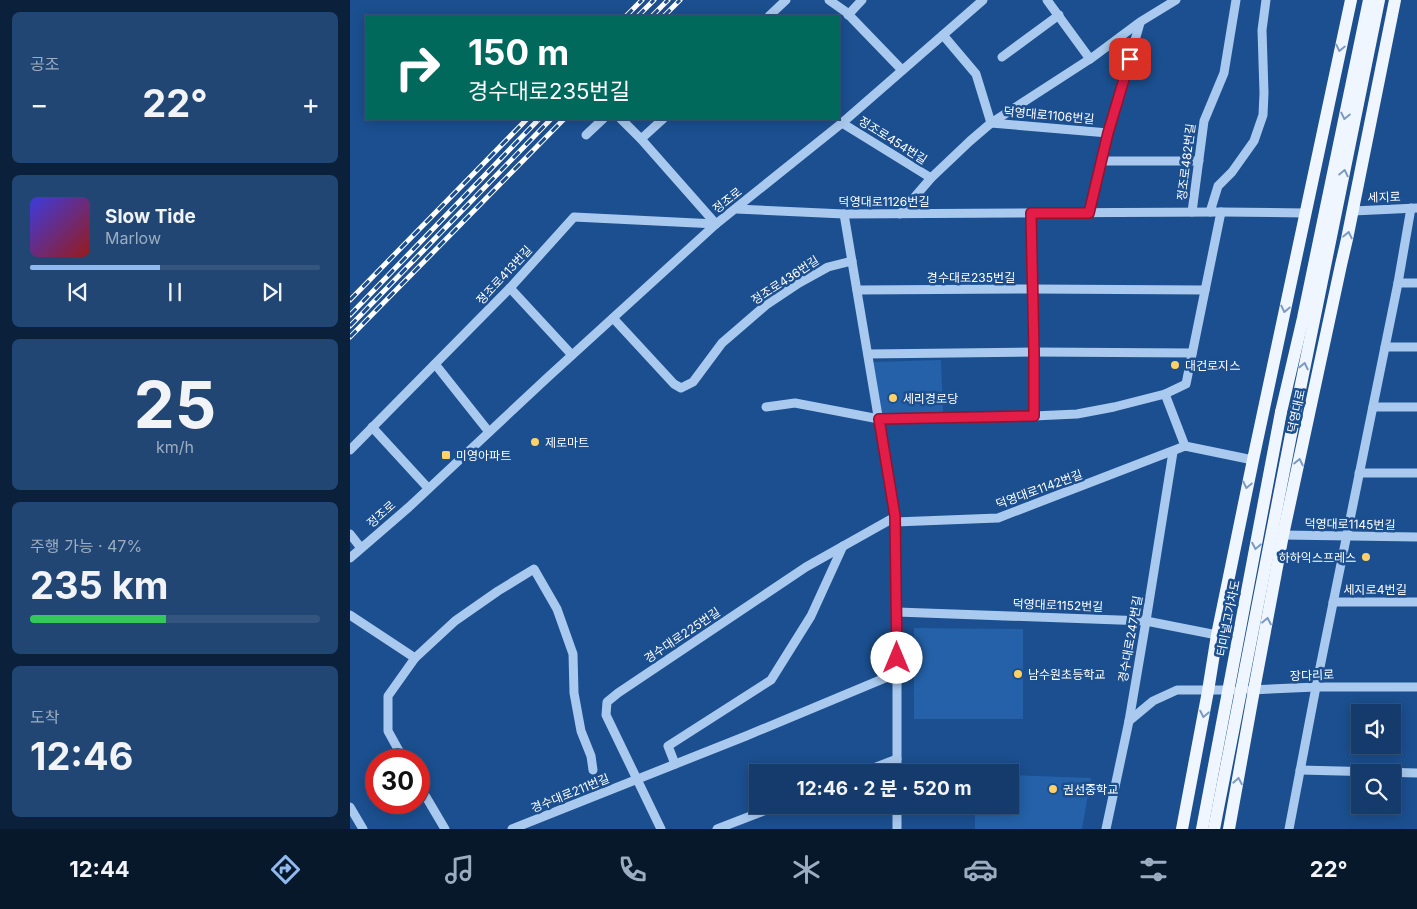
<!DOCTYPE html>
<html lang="ko">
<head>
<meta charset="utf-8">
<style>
	body { margin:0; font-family:Inter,"Noto Sans KR",sans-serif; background:#214673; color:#f1f3f6; height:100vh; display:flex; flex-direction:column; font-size:19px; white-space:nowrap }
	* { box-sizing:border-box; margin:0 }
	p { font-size:16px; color:#9dadc1 }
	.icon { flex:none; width:28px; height:28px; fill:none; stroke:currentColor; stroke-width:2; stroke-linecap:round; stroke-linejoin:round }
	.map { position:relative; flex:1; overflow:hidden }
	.drawer { display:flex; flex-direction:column; gap:12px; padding:12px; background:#0b203b; width:350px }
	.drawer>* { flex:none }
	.hud { position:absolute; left:15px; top:15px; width:475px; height:105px; border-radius:0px; box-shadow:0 2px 12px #0003,0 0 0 1px #33557e; background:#00695c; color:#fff; overflow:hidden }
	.buttons { position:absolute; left:1001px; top:704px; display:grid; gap:10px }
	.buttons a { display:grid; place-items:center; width:50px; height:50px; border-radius:0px; background:#143b6b; box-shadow:0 2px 12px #0003,0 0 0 1px #33557e; font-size:25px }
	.speed { position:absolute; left:15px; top:749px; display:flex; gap:10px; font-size:25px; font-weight:700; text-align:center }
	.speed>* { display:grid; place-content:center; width:65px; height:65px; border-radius:50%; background:#143b6b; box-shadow:0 2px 12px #0003,0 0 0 1px #33557e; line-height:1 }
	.speed .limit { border:8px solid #d22; background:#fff; color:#111 }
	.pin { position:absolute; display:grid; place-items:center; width:42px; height:42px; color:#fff; margin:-21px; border-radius:10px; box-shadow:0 2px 8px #0006 }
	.me { position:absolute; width:55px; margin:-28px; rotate:0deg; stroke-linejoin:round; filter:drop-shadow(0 0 4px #0008) }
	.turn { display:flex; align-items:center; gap:18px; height:105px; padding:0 20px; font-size:22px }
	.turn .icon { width:65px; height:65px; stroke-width:2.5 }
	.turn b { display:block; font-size:35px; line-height:42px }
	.big { font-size:38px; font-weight:700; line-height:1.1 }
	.drawer .widget { flex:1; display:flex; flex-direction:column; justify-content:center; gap:8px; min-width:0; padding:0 18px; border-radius:8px; background:#214673 }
	.drawer .dial { align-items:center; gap:0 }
	.dial b { font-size:65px; line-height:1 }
	.song { display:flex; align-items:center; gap:15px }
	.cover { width:60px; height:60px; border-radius:8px; background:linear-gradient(135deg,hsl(240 70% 55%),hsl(0 70% 35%)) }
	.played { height:5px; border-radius:2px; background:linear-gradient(90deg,#90b9f0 45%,#33557e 45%) }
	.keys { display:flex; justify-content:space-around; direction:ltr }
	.heat { display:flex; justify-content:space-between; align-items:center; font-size:28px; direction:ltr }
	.charge { height:8px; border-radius:4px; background:linear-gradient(90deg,#34c759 47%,#33557e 0) }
	.trip { position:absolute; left:399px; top:764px; width:270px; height:50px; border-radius:0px; background:#143b6b; box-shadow:0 2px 12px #0003,0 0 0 1px #33557e; font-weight:700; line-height:50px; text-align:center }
	.tab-bar { display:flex; height:80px; justify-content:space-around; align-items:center; background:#08182b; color:#9dadc1 }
	.tab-bar .icon { width:35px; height:35px }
	.tab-bar .on { color:#90b9f0 }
	.tab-bar b { font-size:22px; color:#f1f3f6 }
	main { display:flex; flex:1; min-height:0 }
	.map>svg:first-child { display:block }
</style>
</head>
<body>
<main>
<section class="drawer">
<div class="widget"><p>공조</p>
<div class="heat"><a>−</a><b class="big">22°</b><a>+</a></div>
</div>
<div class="widget">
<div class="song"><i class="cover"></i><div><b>Slow Tide</b><p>Marlow</p></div></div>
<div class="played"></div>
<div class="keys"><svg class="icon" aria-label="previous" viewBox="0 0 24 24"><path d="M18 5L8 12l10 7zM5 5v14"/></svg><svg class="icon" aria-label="pause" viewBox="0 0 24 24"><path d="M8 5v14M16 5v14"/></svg><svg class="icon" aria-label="next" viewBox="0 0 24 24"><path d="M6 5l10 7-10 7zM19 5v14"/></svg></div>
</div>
<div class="widget dial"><b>25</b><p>km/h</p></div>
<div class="widget"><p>주행 가능 · 47%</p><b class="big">235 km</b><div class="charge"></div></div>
<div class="widget"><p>도착</p><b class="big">12:46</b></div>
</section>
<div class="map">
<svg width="1067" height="829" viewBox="0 0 1067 829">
	<rect width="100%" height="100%" fill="#1b4f8f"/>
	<!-- green -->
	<g fill="#2461a8">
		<path d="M 591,360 L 593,413 L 532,413 L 523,362 Z"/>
		<path d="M 564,628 L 673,629 L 673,719 L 564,719 Z"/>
		<path d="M 660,775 L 741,778 L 732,829 L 625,829 L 625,805 L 660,805 Z"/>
	</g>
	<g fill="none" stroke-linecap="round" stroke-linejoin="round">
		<!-- minor -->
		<g stroke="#a9c9ee" stroke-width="9">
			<path d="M 479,0 L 496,12 L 552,70"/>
			<path d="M 697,0 L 740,59"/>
			<path d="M 498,15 L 512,0"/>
			<path d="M 419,16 L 436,0"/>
			<path d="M 593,35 L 626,74 L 641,123 L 758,133"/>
			<path d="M 652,57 L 709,15"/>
			<path d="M 271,119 L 291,139 L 366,224"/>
			<path d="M 492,123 L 581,178"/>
			<path d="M 236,135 L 253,119"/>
			<path d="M 291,139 L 313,119"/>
			<path d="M 752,161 L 849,161"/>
			<path d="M 386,209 L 494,214 L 871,212 L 955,213"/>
			<path d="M 1003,211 L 1067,208"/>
			<path d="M 842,212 L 854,121 L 874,73 L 886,0"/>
			<path d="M 860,212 L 868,186 L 882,172 L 904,141 L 913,115 L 914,93 L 912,30 L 916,0"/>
			<path d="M 681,213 L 684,352 L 684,416"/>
			<path d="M 739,213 L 758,133 L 790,23"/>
			<path d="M 494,214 L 545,517 L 547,607 L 547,772"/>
			<path d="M 550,214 L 581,178 L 620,141 L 641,123 L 743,57 L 790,22 L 826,0"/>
			<path d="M 1048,283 L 1067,283"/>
			<path d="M 160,288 L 222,355"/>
			<path d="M 507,290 L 682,289 L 855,290"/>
			<path d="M 263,318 L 324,384 L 331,388 L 343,382 L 372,343 L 416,305 L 449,283 L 478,267 L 502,261"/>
			<path d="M 1035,347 L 1067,347"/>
			<path d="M 518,354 L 684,352 L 842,353"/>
			<path d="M 85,364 L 139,432"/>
			<path d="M 416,407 L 445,403 L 529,419 L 684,416 L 727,414 L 764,407 L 815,394"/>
			<path d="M 1023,407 L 1067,407"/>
			<path d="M 22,427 L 78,488"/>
			<path d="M 835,446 L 815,394 L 836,384 L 871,212"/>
			<path d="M 0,450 L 160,288 L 224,217 L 366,224"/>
			<path d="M 1009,473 L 1067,473"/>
			<path d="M 545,522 L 648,518 L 835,446 L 903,460"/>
			<path d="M 0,534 L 11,548"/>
			<path d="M 933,535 L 1067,537"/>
			<path d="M 0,558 L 59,507 L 197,378 L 366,224 L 492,123 L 633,0"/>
			<path d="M 983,602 L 1067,602"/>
			<path d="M 547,612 L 796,621 L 867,635"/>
			<path d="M 0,615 L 65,658 L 38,696 L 38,731 L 54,760"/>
			<path d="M 65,658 L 105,621 L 148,591 L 184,569 L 207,609 L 223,654 L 224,693 L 231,731 L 241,756 L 243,770"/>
			<path d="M 900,690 L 966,687 L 1067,687"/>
			<path d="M 779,721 L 803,701 L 827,690 L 882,690"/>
			<path d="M 325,764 L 318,746 L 421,680 L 461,616 L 493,546"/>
			<path d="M 950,770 L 1067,773"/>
			<path d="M 513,772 L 547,759"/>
			<path d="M 69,785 L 95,829"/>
			<path d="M 0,807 L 13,829"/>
			<path d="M 162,829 L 396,736 L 547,673"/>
			<path d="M 311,829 L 256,715 L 257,702 L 268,693 L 456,567 L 545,517"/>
			<path d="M 367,829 L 429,805"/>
			<path d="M 547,829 L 547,805"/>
			<path d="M 756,829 L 779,721 L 796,621 L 823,452"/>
			<path d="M 939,829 L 966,687 L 1048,283 L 1061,208"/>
		</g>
		<!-- major -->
		<g stroke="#f0f6ff" stroke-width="12">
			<path d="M 931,412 L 953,318 L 1019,0"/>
			<path d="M 945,414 L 1029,0"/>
			<path d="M 832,829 L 858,691 L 867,635 L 903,460 L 1001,0"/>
			<path d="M 879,829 L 904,690 L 933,535 L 991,265 L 997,239 L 1045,0"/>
		</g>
		<defs>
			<g id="rail">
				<path d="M 276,16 L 292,0"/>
				<path d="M 288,16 L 304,0"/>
				<path d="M 302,16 L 318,0"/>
				<path d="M 314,16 L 330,0"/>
				<path d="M 0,300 L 177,119"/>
				<path d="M 0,315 L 189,119"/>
				<path d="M 0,326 L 201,119"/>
				<path d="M 0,337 L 214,119"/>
			</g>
		</defs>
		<!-- rail casing -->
		<use href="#rail" stroke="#fff" stroke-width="5"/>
		<!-- rail -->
		<use href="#rail" stroke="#1b4f8f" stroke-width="3" stroke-dasharray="9" stroke-linecap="butt"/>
		<!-- major-bridge -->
		<g stroke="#f0f6ff" stroke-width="12">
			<path d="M 852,829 L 931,412"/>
			<path d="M 864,829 L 945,414"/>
		</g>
	</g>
	<!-- one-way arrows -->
	<defs><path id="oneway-chevron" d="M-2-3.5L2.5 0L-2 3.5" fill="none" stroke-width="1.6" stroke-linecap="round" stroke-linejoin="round" transform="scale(1.25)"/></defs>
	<g stroke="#7b9ac1">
		<use href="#oneway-chevron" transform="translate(990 48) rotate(102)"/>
		<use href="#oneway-chevron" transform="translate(995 116) rotate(102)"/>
		<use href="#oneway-chevron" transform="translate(994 173) rotate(-78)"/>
		<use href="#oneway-chevron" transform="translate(998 235) rotate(-78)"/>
		<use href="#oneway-chevron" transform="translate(935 309) rotate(102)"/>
		<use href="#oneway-chevron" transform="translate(954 366) rotate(-78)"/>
		<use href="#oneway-chevron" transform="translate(949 462) rotate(-78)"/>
		<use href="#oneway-chevron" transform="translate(897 485) rotate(102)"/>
		<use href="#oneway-chevron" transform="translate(906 546) rotate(101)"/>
		<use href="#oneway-chevron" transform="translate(917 621) rotate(-79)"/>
		<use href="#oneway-chevron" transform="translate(854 714) rotate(101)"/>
		<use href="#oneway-chevron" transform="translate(888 781) rotate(-80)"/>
	</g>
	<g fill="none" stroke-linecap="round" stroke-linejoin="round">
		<defs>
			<path id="route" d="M 547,658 L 545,516 L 529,419 L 684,416 L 684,352 L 681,213 L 739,213 L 758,133 L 780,59"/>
		</defs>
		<!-- route casing -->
		<use href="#route" stroke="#92132f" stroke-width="12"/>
		<!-- route -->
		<use href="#route" stroke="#e11d48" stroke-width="9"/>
	</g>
	<!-- markers -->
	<g fill="#ffd166" stroke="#1b4f8f" stroke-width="2">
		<circle cx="825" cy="365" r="5"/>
		<circle cx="543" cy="398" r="5"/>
		<circle cx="185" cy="442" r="5"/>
		<rect x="91" y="450" width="10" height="10" rx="2.5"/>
		<circle cx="1016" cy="557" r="5"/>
		<circle cx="668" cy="674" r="5"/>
		<circle cx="703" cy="789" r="5"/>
	</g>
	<g text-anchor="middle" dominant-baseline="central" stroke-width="5" stroke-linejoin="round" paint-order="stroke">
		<!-- street labels -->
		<g font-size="12" fill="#fff" stroke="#1b4f8f">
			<text transform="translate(699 115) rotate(5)">덕영대로1106번길</text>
			<text transform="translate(543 140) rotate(32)">정조로454번길</text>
			<text transform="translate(836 162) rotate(-83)">정조로482번길</text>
			<text transform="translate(1034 197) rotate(-2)">세지로</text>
			<text transform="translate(377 200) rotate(-38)">정조로</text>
			<text x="534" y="201">덕영대로1126번길</text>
			<text transform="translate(154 275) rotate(-47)">정조로413번길</text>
			<text x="621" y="277">경수대로235번길</text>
			<text transform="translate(435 280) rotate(-33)">정조로436번길</text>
			<text transform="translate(946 411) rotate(-78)">덕영대로</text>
			<text transform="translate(689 489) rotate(-20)">덕영대로1142번길</text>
			<text transform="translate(31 514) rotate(-41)">정조로</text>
			<text transform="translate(1000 524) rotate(1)">덕영대로1145번길</text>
			<text x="1025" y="589">세지로4번길</text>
			<text transform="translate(708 605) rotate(2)">덕영대로1152번길</text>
			<text transform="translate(878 618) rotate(-79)">터미널고가차도</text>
			<text transform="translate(332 635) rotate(-34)">경수대로225번길</text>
			<text transform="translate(780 639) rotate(-80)">경수대로247번길</text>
			<text transform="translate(962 675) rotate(-2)">장다리로</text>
			<text transform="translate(220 793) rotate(-22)">경수대로211번길</text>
		</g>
		<!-- poi labels -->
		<g font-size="12" fill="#fff" stroke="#1b4f8f" text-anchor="start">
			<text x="835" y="365">대건로지스</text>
			<text x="553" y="398">세리경로당</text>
			<text x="195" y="442">제로마트</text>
			<text x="106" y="455">미영아파트</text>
			<text x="1006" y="557" text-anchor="end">하하익스프레스</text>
			<text x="678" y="674">남수원초등학교</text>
			<text x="713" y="789">권선중학교</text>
		</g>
	</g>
</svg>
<div class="buttons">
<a><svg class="icon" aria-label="sound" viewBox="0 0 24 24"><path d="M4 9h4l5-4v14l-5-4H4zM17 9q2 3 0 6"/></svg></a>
<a><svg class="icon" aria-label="search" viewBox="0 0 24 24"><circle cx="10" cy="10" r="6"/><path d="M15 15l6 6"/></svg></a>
</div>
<div class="speed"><div class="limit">30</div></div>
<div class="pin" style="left:780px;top:59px;background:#d93025"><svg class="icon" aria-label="arrive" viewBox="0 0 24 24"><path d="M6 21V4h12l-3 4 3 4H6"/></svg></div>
<svg class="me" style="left:547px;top:658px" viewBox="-20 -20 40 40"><circle r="19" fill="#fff"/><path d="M0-13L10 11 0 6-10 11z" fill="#e11d48"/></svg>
<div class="trip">12:46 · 2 분 · 520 m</div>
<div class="hud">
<div class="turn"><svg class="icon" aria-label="right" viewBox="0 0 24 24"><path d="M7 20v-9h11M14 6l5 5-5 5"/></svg><div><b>150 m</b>경수대로235번길</div></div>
</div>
</div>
</main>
<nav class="tab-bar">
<b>12:44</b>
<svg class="icon on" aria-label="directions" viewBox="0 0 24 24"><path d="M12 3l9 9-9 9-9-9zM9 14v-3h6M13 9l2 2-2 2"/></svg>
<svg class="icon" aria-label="music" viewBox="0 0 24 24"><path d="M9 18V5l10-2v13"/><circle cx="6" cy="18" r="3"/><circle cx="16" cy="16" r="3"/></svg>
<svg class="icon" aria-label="phone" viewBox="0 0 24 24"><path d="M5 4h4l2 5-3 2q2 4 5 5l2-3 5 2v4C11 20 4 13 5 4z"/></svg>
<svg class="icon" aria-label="climate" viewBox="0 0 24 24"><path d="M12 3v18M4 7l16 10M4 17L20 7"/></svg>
<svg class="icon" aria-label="car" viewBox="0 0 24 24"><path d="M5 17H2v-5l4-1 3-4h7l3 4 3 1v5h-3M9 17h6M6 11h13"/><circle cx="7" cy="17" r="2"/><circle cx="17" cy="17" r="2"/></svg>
<svg class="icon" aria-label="filters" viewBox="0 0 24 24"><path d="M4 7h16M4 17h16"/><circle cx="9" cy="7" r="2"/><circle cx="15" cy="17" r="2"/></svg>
<b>22°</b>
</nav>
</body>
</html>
